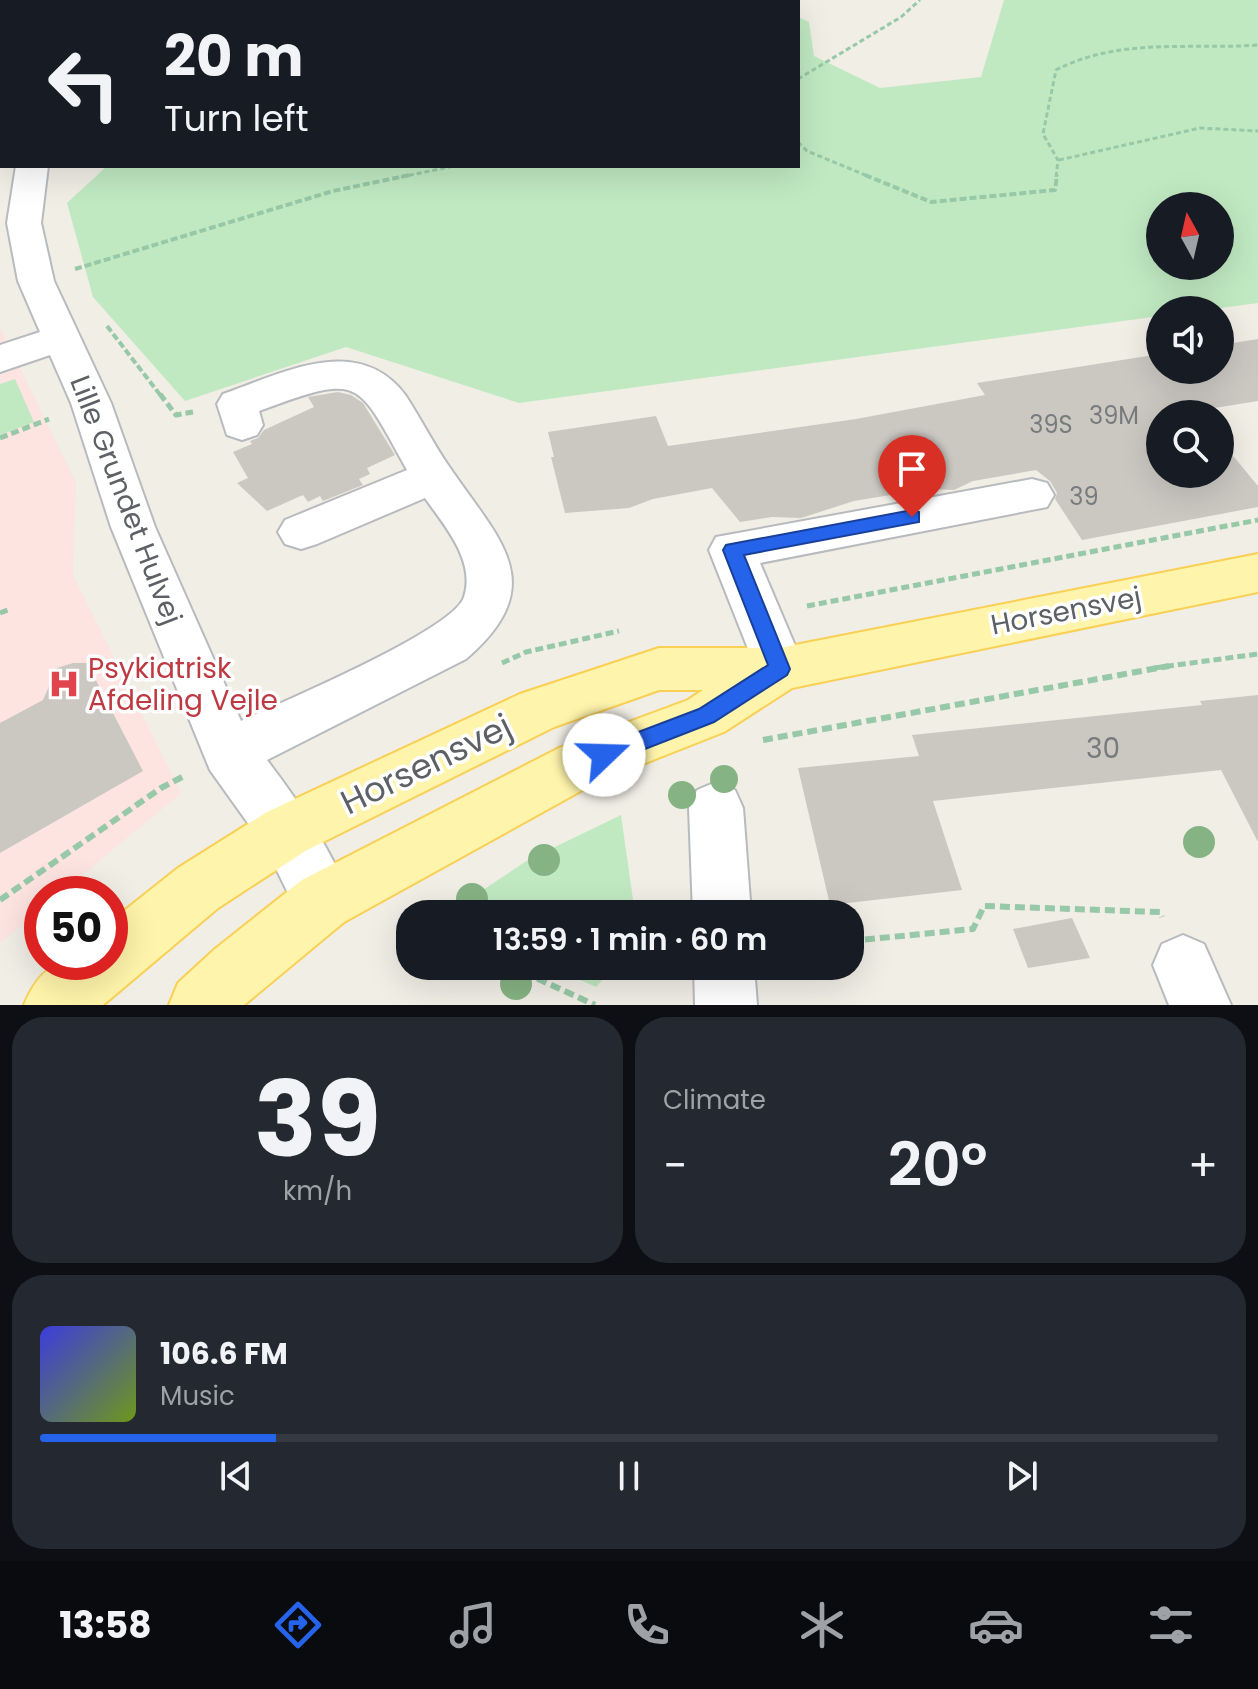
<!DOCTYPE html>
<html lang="en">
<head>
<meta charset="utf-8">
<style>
	body { margin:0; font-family:Poppins,sans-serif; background:#242831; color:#f1f3f6; height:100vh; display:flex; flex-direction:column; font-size:30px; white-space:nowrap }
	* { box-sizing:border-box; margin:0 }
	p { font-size:26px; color:#9ea1a6 }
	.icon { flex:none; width:44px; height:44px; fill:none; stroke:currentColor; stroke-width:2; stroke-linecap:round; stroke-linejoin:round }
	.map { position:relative; height:1005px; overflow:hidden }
	.drawer { display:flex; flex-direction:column; gap:12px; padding:12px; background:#0d0f14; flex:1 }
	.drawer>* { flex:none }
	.banner { position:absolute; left:0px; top:0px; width:800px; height:168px; box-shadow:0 8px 32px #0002; background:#171b24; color:#f1f3f6; overflow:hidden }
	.needle { width:52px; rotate:352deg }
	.fabs { position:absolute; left:1146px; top:192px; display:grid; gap:16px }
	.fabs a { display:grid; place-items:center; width:88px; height:88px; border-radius:50%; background:#171b24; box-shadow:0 8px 32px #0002; font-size:40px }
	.speed { position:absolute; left:24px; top:876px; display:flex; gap:16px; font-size:40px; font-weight:700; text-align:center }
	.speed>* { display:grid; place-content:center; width:104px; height:104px; border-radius:50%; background:#171b24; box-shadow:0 8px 32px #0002; line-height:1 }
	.speed .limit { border:12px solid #d22; background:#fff; color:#111 }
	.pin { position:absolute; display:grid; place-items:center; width:68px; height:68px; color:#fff; margin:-82px -34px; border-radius:50% 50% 50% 0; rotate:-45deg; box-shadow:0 0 8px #0007 }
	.pin .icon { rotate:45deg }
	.me { position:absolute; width:88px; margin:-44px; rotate:69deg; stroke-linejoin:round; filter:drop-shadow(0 0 6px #0008) }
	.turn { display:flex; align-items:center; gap:28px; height:168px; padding:0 32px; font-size:36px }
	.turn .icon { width:104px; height:104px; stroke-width:2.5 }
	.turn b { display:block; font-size:56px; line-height:68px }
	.big { font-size:60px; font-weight:600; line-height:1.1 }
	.drawer .card { flex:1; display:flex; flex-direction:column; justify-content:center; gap:12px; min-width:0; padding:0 28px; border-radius:32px; background:#242831 }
	.drawer .dial { align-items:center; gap:0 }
	.dial b { font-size:104px; line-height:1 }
	.song { display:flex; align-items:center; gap:24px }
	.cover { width:96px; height:96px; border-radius:12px; background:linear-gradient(135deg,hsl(240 70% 55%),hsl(80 70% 35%)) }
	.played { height:8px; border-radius:4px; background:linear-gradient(90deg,#2563eb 20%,#363941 20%) }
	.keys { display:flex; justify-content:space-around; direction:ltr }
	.heat { display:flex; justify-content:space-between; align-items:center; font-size:44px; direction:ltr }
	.drawer .tiles { flex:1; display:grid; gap:12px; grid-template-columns:1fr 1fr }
	.card:last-child { grid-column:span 2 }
	.trip { position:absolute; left:396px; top:900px; width:468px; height:80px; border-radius:32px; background:#171b24; box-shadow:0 8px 32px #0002; font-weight:600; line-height:80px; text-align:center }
	.dock { display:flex; height:128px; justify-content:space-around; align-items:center; background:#090b0e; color:#9ea1a6 }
	.dock .icon { width:56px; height:56px }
	.dock .active { color:#2563eb }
	.dock b { font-size:36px; color:#f1f3f6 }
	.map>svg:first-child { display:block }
</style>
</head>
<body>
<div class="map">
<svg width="1258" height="1005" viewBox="0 0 1258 1005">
	<rect width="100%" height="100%" fill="#f0eee5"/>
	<!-- medical -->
	<path fill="#fde4e1" d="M 0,327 L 76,483 L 73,575 L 181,793 L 59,894 L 42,894 L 42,908 L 0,943 Z"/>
	<!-- green -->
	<g fill="#c0e9c1" fill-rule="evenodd">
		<path d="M 483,0 L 761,0 L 766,2 L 482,2 Z"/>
		<path d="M 1004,0 L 1258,0 L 1258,303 L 1205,310 L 1160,310 L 1160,316 L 519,403 L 346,347 L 185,401 L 93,297 L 67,203 L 107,166 L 798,166 L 798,17 L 809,22 L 814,56 L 880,88 L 981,77 ZM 1220,206 L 1220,266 L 1160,266 L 1160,206 Z"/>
		<path d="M 15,379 L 34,422 L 0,435 L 0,384 Z"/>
		<path d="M 621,815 L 635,914 L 447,914 L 528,860 Z"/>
		<path d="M 549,966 L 614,966 L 596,987 Z"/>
	</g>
	<!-- building -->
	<g fill="#cbc8c2">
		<path d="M 1258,339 L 1258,401 L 1196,411 L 1199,414 L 1160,414 L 1160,474 L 1220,474 L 1220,440 L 1258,486 L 1258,507 L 1082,540 L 1055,499 L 1057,493 L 1050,481 L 1036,470 L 973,481 L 954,490 L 927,489 L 854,501 L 801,518 L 772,517 L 740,522 L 712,488 L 653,499 L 629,508 L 565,513 L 551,457 L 554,457 L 548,432 L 656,416 L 668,446 L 856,419 L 985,395 L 977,383 L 1160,354 L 1160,370 L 1220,370 L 1220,345 Z"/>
		<path d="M 338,392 L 351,395 L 363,403 L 395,455 L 367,468 L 370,474 L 359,479 L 363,485 L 323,501 L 320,496 L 308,502 L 303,495 L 267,511 L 237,483 L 248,478 L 233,452 L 252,444 L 250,441 L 258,438 L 264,430 L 314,407 L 308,397 Z"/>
		<path d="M 73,663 L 87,663 L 143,771 L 0,853 L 0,723 L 43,700 L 57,668 Z"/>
		<path d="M 1258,695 L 1258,842 L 1221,770 L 933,801 L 962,890 L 830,905 L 798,768 L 919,756 L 912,735 L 1202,705 L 1200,701 Z"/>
		<path d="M 1072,918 L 1090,958 L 1028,968 L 1013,929 Z"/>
	</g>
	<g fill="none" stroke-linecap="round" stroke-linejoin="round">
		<defs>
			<g id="minor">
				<path d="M 0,0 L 17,0 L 2,2 L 0,13 Z"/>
				<path d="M 0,71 L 2,72 L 2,94 L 0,93 Z"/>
				<path d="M 16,166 L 48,166 L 41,223 L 54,281 L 111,403 L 155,527 L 241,721 C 280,703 454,630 464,597 C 476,561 444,525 425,498 L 317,544 L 301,549 L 285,544 L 278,532 L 285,520 L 407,470 C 356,378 362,373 259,411 L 263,425 L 257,435 L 242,440 L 227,435 L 217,404 L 223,394 C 283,373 359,332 406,396 C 421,419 433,443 448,465 C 497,538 554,583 466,659 L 267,760 C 301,805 331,849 352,901 L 344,922 L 323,930 L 302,922 L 267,850 L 210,770 L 203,753 L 111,527 L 71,403 L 50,355 L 0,372 L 0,345 L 40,332 L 18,281 L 7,223 Z"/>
				<path d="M 1032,479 L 1047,483 L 1054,495 L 1047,507 L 760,563 L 805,669 L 798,684 L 780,690 L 762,684 L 709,550 L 716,537 Z"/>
				<path d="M 716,782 L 735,790 L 743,808 L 751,914 L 693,914 L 689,808 L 697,790 Z"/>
				<path d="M 1183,935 L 1204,944 L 1231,1005 L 1169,1005 L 1153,965 L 1162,944 Z"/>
				<path d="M 694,966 L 754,966 L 757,1005 L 695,1005 Z"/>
			</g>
			<path id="major" d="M 1258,554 L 1258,592 L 792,688 L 724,732 L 597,782 L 344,922 L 244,1005 L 169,1005 L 178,983 L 215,949 L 302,880 L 559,748 L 688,700 L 703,690 L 659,690 L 554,727 L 307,850 L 218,908 L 103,1005 L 24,1005 C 44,957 64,962 110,962 L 110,922 L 178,868 L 267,812 L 520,694 L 659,648 L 780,648 Z"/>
		</defs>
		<!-- minor casing -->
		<use href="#minor" stroke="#b7bbbf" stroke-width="4"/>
		<!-- major casing -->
		<use href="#major" stroke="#fad054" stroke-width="4"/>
		<!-- path-far3 -->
		<g stroke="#97c8a7" stroke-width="3" stroke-dasharray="5 3" stroke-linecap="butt">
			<path d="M 798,79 L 901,17 L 920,0"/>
			<path d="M 798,142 L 807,151 L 870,177"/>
			<path d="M 1059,160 L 1200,128 L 1258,131"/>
			<path d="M 401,177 L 454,166"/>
			<path d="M 1056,177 L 1058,160 L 1043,134 L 1056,70 C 1120,37 1189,50 1258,45"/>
		</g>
		<!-- path-far2 -->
		<g stroke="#97c8a7" stroke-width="4" stroke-dasharray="7 3" stroke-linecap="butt">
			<path d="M 865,175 L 931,202 L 1055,190 L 1057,175"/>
			<path d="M 75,269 L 333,191 L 410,175"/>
			<path d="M 107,326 L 161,396"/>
		</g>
		<!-- path-far1 -->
		<g stroke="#97c8a7" stroke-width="5" stroke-dasharray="8 4" stroke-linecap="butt">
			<path d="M 160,394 L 176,415 L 193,412"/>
			<path d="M 0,438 L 49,419"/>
			<path d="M 807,606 L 1258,520"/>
			<path d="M 0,613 L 8,610"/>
			<path d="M 502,663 L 526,652 L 619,631"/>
			<path d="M 1154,668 L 1258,654"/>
		</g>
		<!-- path -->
		<g stroke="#97c8a7" stroke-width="6" stroke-dasharray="10 5" stroke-linecap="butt">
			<path d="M 763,740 L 1169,666"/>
			<path d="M 0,900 L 161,788 L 186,775"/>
			<path d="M 850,941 L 973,929 L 984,906 L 1160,912 L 1162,917"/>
			<path d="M 510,966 L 595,1005"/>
		</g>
		<!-- minor -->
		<use href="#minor" fill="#fff" fill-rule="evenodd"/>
		<!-- major -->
		<use href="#major" fill="#fff4ab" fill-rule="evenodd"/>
	</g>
	<!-- trees -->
	<g fill="#86b384">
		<circle cx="724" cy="779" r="14"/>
		<circle cx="682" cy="795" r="14"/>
		<circle cx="1199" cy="842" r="16"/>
		<circle cx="544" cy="860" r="16"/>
		<circle cx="472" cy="899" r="16"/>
		<circle cx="516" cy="984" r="16"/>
	</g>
	<!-- route -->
	<path fill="#2563eb" stroke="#184099" stroke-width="2" d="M 912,510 L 919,512 L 919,522 L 744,555 L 790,669 L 787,675 L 714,722 L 604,765 L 596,762 L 593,755 L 596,748 L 699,709 L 768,665 L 723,550 L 726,545 Z"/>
	<!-- icons -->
	<defs>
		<symbol id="hospital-bare" viewBox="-9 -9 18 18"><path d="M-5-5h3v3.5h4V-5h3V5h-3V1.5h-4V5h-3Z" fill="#e0444e" stroke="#fff" stroke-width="2.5" paint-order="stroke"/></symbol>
	</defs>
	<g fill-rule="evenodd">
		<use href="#hospital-bare" x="42" y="662" width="44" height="44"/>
	</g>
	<g text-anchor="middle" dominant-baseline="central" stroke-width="7" stroke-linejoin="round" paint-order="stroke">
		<!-- number labels -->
		<g font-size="24" fill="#787b7d">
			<text x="1114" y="415">39M</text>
			<text x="1051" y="424">39S</text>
			<text x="1084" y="496">39</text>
		</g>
		<!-- street labels -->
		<g font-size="28" fill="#5d6166" stroke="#fff">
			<text transform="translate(126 500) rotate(69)">Lille Grundet Hulvej</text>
			<text transform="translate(1066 611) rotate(-11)">Horsensvej</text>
		</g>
		<!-- health labels -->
		<g font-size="28" fill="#be3a42" stroke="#fff" text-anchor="start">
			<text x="88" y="668">Psykiatrisk<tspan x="88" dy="32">Afdeling Vejle</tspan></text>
		</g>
		<!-- near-number labels -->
		<g font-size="28" fill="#787b7d">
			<text x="1103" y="748">30</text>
		</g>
		<!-- near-street labels -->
		<g font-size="34" fill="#5d6166" stroke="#fff">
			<text transform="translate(426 764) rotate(-26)">Horsensvej</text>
		</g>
	</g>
</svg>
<div class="fabs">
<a><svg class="needle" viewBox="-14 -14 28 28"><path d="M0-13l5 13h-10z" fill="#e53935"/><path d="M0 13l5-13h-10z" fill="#9ea1a6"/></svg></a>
<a><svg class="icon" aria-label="sound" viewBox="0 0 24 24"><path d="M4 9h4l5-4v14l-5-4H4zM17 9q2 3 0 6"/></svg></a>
<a><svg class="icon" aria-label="search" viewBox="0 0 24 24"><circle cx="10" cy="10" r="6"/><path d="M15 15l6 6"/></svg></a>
</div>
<div class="speed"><div class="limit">50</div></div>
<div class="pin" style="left:912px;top:517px;background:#d93025"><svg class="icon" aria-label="arrive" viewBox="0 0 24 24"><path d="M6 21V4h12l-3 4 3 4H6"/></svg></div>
<svg class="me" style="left:604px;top:755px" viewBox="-20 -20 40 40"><circle r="19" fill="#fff"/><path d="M0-13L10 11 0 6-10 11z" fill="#2563eb"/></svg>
<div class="trip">13:59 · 1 min · 60 m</div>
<div class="banner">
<div class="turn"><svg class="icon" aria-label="left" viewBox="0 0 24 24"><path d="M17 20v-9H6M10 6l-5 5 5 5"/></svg><div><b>20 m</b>Turn left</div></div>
</div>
</div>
<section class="drawer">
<div class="tiles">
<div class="card dial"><b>39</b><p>km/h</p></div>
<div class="card"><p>Climate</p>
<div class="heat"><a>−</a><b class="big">20°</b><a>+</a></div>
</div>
<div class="card">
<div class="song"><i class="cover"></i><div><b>106.6 FM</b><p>Music</p></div></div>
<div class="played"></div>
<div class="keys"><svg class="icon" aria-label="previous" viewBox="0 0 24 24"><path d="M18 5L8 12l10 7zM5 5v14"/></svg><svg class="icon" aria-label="pause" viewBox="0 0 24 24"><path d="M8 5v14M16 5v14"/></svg><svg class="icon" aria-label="next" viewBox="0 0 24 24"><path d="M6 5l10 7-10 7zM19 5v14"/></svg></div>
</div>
</div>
</section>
<nav class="dock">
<b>13:58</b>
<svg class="icon active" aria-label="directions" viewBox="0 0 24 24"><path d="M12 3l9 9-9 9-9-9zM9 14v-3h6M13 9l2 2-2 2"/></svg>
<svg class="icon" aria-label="music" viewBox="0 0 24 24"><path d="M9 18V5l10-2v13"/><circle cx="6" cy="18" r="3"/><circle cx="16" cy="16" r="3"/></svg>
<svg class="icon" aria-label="phone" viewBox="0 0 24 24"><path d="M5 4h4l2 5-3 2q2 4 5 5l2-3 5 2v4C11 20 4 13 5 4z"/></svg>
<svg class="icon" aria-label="climate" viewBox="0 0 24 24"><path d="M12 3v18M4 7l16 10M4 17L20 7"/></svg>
<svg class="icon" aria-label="car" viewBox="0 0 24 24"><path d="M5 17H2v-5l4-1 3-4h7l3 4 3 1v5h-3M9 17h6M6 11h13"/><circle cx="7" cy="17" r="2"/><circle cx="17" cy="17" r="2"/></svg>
<svg class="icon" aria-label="filters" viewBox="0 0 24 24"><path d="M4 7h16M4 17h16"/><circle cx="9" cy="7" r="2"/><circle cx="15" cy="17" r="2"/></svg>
</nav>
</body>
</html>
